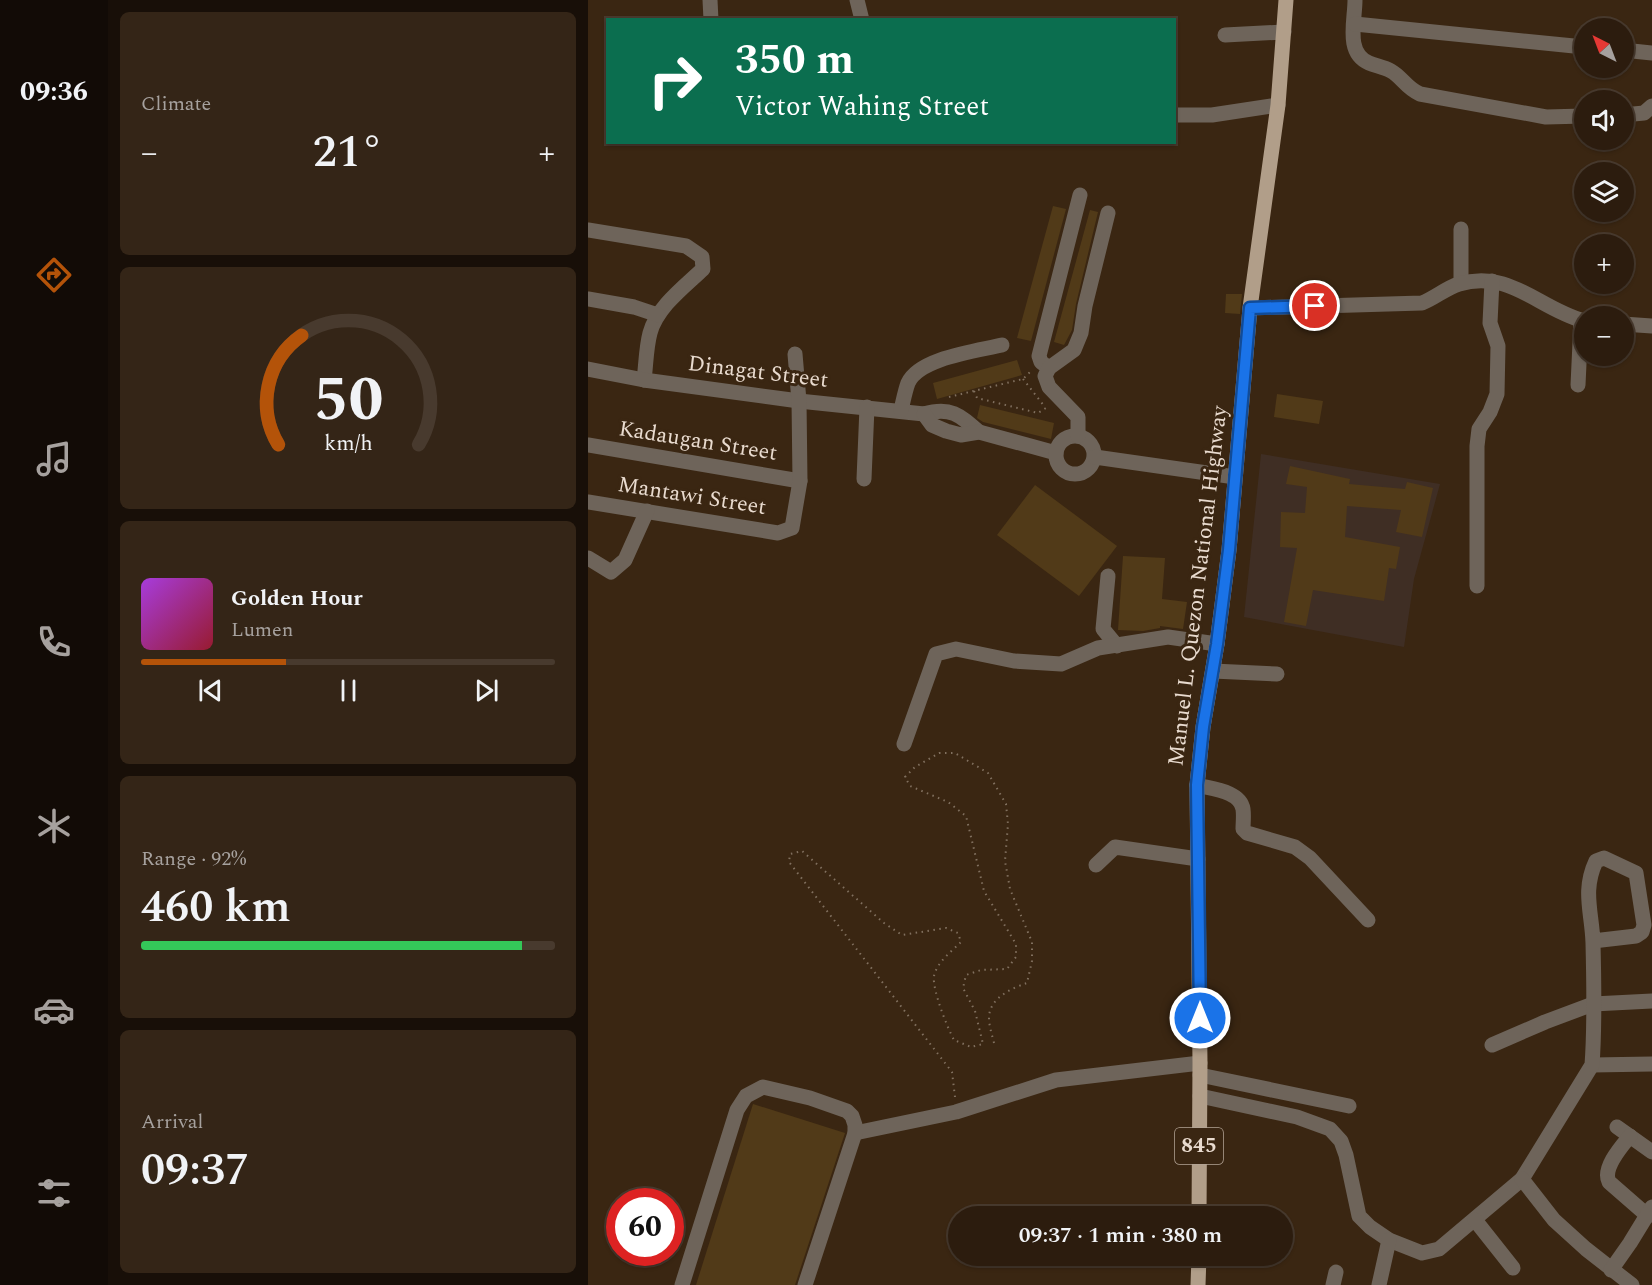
<!DOCTYPE html>
<html lang="en">
<head>
<meta charset="utf-8">
<style>
	body { margin:0; font-family:Spectral,serif; background:#342517; color:#f1f3f6; height:100vh; display:flex; flex-direction:column; font-size:22px; white-space:nowrap }
	* { box-sizing:border-box; margin:0 }
	p { font-size:20px; color:#a6a19e }
	.icon { flex:none; width:33px; height:33px; fill:none; stroke:currentColor; stroke-width:2; stroke-linecap:round; stroke-linejoin:round }
	.map { position:relative; flex:1; overflow:hidden }
	.sheet { display:flex; flex-direction:column; gap:12px; padding:12px; background:#180f08; width:480px }
	.sheet>* { flex:none }
	.banner { position:absolute; left:18px; top:18px; width:570px; height:126px; border-radius:0px; box-shadow:0 2px 4px #0004,0 0 0 2px #483a2e; background:#0b6e4f; color:#fff; overflow:hidden }
	.needle { width:39px; rotate:318deg }
	.controls { position:absolute; left:986px; top:18px; display:grid; gap:12px }
	.controls a { display:grid; place-items:center; width:60px; height:60px; border-radius:50%; background:#2c1c0e; box-shadow:0 2px 4px #0004,0 0 0 2px #483a2e; font-size:30px }
	.speed { position:absolute; left:18px; top:1188px; display:flex; gap:12px; font-size:30px; font-weight:700; text-align:center }
	.speed>* { display:grid; place-content:center; width:78px; height:78px; border-radius:50%; background:#2c1c0e; box-shadow:0 2px 4px #0004,0 0 0 2px #483a2e; line-height:1 }
	.speed .limit { border:9px solid #d22; background:#fff; color:#111 }
	.pin { position:absolute; display:grid; place-items:center; width:51px; height:51px; color:#fff; margin:-26px; border:3px solid #fff; border-radius:50%; box-shadow:0 2px 6px #0007 }
	.me { position:absolute; width:66px; margin:-33px; rotate:0deg; stroke-linejoin:round; filter:drop-shadow(0 0 4px #0008) }
	.turn { display:flex; align-items:center; gap:21px; height:126px; padding:0 30px; font-size:27px }
	.turn .icon { width:78px; height:78px; stroke-width:2.5 }
	.turn b { display:block; font-size:42px; line-height:51px }
	.big { font-size:45px; font-weight:600; line-height:1.1 }
	.sheet .widget { flex:1; display:flex; flex-direction:column; justify-content:center; gap:9px; min-width:0; padding:0 21px; border-radius:9px; background:#342517 }
	.sheet .dial { align-items:center; gap:0 }
	.dial svg { height:156px; overflow:visible; fill:none; stroke:#483a2e; stroke-width:7; stroke-linecap:round; text-anchor:middle }
	.dial text { fill:#f1f3f6; stroke:none }
	.song { display:flex; align-items:center; gap:18px }
	.cover { width:72px; height:72px; border-radius:9px; background:linear-gradient(135deg,hsl(280 70% 55%),hsl(350 70% 35%)) }
	.played { height:6px; border-radius:3px; background:linear-gradient(90deg,#b45309 35%,#483a2e 35%) }
	.keys { display:flex; justify-content:space-around; direction:ltr }
	.heat { display:flex; justify-content:space-between; align-items:center; font-size:33px; direction:ltr }
	.charge { height:9px; border-radius:4px; background:linear-gradient(90deg,#34c759 92%,#483a2e 0) }
	.trip { position:absolute; left:360px; top:1206px; width:345px; height:60px; border-radius:30px; background:#2c1c0e; box-shadow:0 2px 4px #0004,0 0 0 2px #483a2e; font-weight:600; line-height:60px; text-align:center }
	main { display:flex; flex:1; min-height:0 }
	.tabs { display:flex; flex-direction:column; width:108px; justify-content:space-around; align-items:center; background:#120b06; color:#a6a19e }
	.tabs .icon { width:42px; height:42px }
	.tabs .on { color:#b45309 }
	.tabs b { font-size:27px; color:#f1f3f6 }
	.map>svg:first-child { display:block }
</style>
</head>
<body>
<main>
<nav class="tabs">
<b>09:36</b>
<svg class="icon on" aria-label="directions" viewBox="0 0 24 24"><path d="M12 3l9 9-9 9-9-9zM9 14v-3h6M13 9l2 2-2 2"/></svg>
<svg class="icon" aria-label="music" viewBox="0 0 24 24"><path d="M9 18V5l10-2v13"/><circle cx="6" cy="18" r="3"/><circle cx="16" cy="16" r="3"/></svg>
<svg class="icon" aria-label="phone" viewBox="0 0 24 24"><path d="M5 4h4l2 5-3 2q2 4 5 5l2-3 5 2v4C11 20 4 13 5 4z"/></svg>
<svg class="icon" aria-label="climate" viewBox="0 0 24 24"><path d="M12 3v18M4 7l16 10M4 17L20 7"/></svg>
<svg class="icon" aria-label="car" viewBox="0 0 24 24"><path d="M5 17H2v-5l4-1 3-4h7l3 4 3 1v5h-3M9 17h6M6 11h13"/><circle cx="7" cy="17" r="2"/><circle cx="17" cy="17" r="2"/></svg>
<svg class="icon" aria-label="filters" viewBox="0 0 24 24"><path d="M4 7h16M4 17h16"/><circle cx="9" cy="7" r="2"/><circle cx="15" cy="17" r="2"/></svg>
</nav>
<section class="sheet">
<div class="widget"><p>Climate</p>
<div class="heat"><a>−</a><b class="big">21°</b><a>+</a></div>
</div>
<div class="widget dial"><svg viewBox="0 0 100 80">
<path d="M14 69A42 42 0 1 1 86 69"/>
<path d="M14 69A42 42 0 0 1 26 13" stroke="#b45309"/>
<text x="50" y="56" font-size="32" font-weight="700">50</text>
<text x="50" y="72" font-size="11">km/h</text>
</svg></div>
<div class="widget">
<div class="song"><i class="cover"></i><div><b>Golden Hour</b><p>Lumen</p></div></div>
<div class="played"></div>
<div class="keys"><svg class="icon" aria-label="previous" viewBox="0 0 24 24"><path d="M18 5L8 12l10 7zM5 5v14"/></svg><svg class="icon" aria-label="pause" viewBox="0 0 24 24"><path d="M8 5v14M16 5v14"/></svg><svg class="icon" aria-label="next" viewBox="0 0 24 24"><path d="M6 5l10 7-10 7zM19 5v14"/></svg></div>
</div>
<div class="widget"><p>Range · 92%</p><b class="big">460 km</b><div class="charge"></div></div>
<div class="widget"><p>Arrival</p><b class="big">09:37</b></div>
</section>
<div class="map">
<svg width="1064" height="1285" viewBox="0 0 1064 1285">
	<rect width="100%" height="100%" fill="#3a2612"/>
	<!-- education -->
	<path fill="#3f2e24" d="M 673,454 L 852,484 L 826,579 L 816,647 L 656,617 Z"/>
	<!-- building -->
	<g fill="#513a18">
		<path d="M 465,206 L 478,209 L 443,341 L 429,338 Z"/>
		<path d="M 502,210 L 510,212 L 488,304 L 484,330 L 476,345 L 466,342 Z"/>
		<path d="M 638,294 L 654,294 L 652,314 L 637,313 Z"/>
		<path d="M 429,360 L 434,375 L 349,399 L 345,383 Z"/>
		<path d="M 689,394 L 735,401 L 731,424 L 686,417 Z"/>
		<path d="M 392,405 L 466,423 L 463,439 L 395,422 L 389,418 Z"/>
		<path d="M 702,466 L 762,479 L 761,484 L 817,489 L 819,482 L 845,488 L 834,537 L 808,532 L 813,510 L 759,506 L 757,537 L 812,547 L 808,569 L 801,568 L 796,601 L 725,590 L 718,626 L 696,622 L 709,548 L 692,547 L 693,512 L 717,513 L 719,487 L 698,484 Z"/>
		<path d="M 447,485 L 529,546 L 491,596 L 409,535 Z"/>
		<path d="M 535,556 L 577,558 L 574,599 L 599,602 L 595,629 L 572,626 L 572,628 L 555,631 L 530,630 Z"/>
		<path d="M 165,1104 L 257,1133 L 207,1285 L 108,1285 Z"/>
	</g>
	<g fill="none" stroke-linecap="round" stroke-linejoin="round">
		<!-- path -->
		<g stroke="#81705f" stroke-width="2" stroke-dasharray="1.5 4.5" stroke-linecap="butt">
			<path d="M 435,379 L 457,407"/>
			<path d="M 386,391 L 389,398 L 450,413 L 458,408"/>
			<path d="M 361,397 L 435,379 L 443,371"/>
			<path d="M 367,1097 L 364,1072 L 201,862 L 202,854 L 214,851 L 296,923 L 314,935 L 358,928 L 370,933 L 373,942 C 364,951 349,962 346,976 C 344,989 359,1027 366,1040 L 383,1047 L 395,1044 L 387,1011 L 375,988 L 378,975 L 393,970 L 419,969 L 428,957 L 428,944 L 396,891 L 378,816 L 360,802 L 322,786 L 317,777 L 327,767 L 351,753 L 367,753 L 400,773 L 418,804 L 420,824 L 417,861 L 422,889 L 444,942 L 444,961 L 439,983 C 424,988 401,998 401,1018 C 401,1027 405,1038 407,1047"/>
		</g>
		<!-- minor -->
		<g stroke="#6e645a" stroke-width="15">
			<path d="M 122,0 L 123,20"/>
			<path d="M 269,0 L 274,20"/>
			<path d="M 767,0 C 767,21 757,53 781,63 C 788,66 796,67 803,71 C 814,77 818,88 832,94 L 958,117 L 996,116"/>
			<path d="M 767,24 L 996,47"/>
			<path d="M 637,35 L 696,32"/>
			<path d="M 1035,50 L 1064,53"/>
			<path d="M 586,115 L 624,115 L 690,105"/>
			<path d="M 1035,115 L 1056,113 L 1064,106"/>
			<path d="M 0,230 L 98,246 L 114,257 L 115,269 C 96,287 69,307 62,333 C 58,348 58,365 56,380"/>
			<path d="M 873,283 L 873,229"/>
			<path d="M 0,299 L 46,307 L 70,315"/>
			<path d="M 662,308 L 834,303 C 847,298 858,288 871,284 C 922,269 951,309 996,321"/>
			<path d="M 1035,324 L 1064,326"/>
			<path d="M 461,368 L 453,362 L 451,356 L 492,195"/>
			<path d="M 0,369 L 56,380 L 211,401 L 336,414 C 362,406 372,415 391,432"/>
			<path d="M 990,385 L 993,321"/>
			<path d="M 313,410 C 315,402 317,391 320,383 C 331,358 389,351 414,345"/>
			<path d="M 336,414 L 344,425 L 358,431 L 373,435 L 391,432 L 468,453"/>
			<circle cx="487" cy="455" r="19"/>
			<path d="M 490,436 L 490,417 L 461,387 L 457,376 L 461,368 L 486,350 L 493,333 L 497,306 L 520,213"/>
			<path d="M 0,445 L 212,481"/>
			<path d="M 507,457 L 647,477"/>
			<path d="M 276,479 L 279,407"/>
			<path d="M 0,502 L 190,533 L 204,528 L 212,481 L 211,401 L 207,354"/>
			<path d="M 0,558 L 23,572 L 37,560 L 59,511"/>
			<path d="M 520,576 L 515,629 L 529,646"/>
			<path d="M 889,586 L 889,446 L 891,429 L 902,412 L 909,394 L 910,346 L 902,323 L 904,281"/>
			<path d="M 625,671 L 689,674"/>
			<path d="M 316,744 L 348,654 L 368,649 L 426,661 L 473,664 L 510,648 L 580,637 L 629,644"/>
			<path d="M 609,785 C 624,789 652,791 655,809 C 656,816 655,823 655,829 L 659,833 L 707,847 L 722,858 L 780,920"/>
			<path d="M 508,865 L 527,847 L 610,859"/>
			<path d="M 904,1045 L 957,1022 L 1005,1004 L 1064,1001"/>
			<path d="M 1004,1065 L 1064,1064"/>
			<path d="M 612,1075 L 761,1106"/>
			<path d="M 612,1096 L 709,1117 L 742,1129 L 753,1141 L 758,1155 L 771,1216 L 782,1227 L 801,1240 L 834,1253 L 851,1249 L 934,1179 L 1004,1065 C 1007,1025 1006,983 1005,943 C 1004,912 994,891 1008,861 L 1016,858 L 1048,873 L 1056,925 L 1054,932 L 1048,936 L 1005,941"/>
			<path d="M 1029,1127 L 1064,1152"/>
			<path d="M 267,1133 L 368,1112 L 468,1080 L 612,1063"/>
			<path d="M 1042,1136 C 1033,1147 1014,1168 1021,1182 L 1060,1216"/>
			<path d="M 934,1179 L 966,1220 L 998,1249 L 1044,1285"/>
			<path d="M 887,1220 L 925,1268"/>
			<path d="M 1023,1270 L 1042,1243 L 1064,1207"/>
			<path d="M 94,1285 L 149,1110 L 158,1096 L 175,1087 L 222,1098 L 259,1111 L 264,1116 L 267,1125 L 267,1133 L 217,1285"/>
			<path d="M 745,1285 L 748,1272"/>
			<path d="M 791,1285 L 801,1240"/>
		</g>
		<!-- major -->
		<g stroke="#b19e89" stroke-width="15">
			<path d="M 611,1216 L 612,1063 L 609,785 L 615,727 L 629,644 L 641,550 L 662,308 L 690,105 L 698,0"/>
			<path d="M 610,1285 L 611,1256"/>
		</g>
	</g>
	<g fill="none" stroke-linecap="round" stroke-linejoin="round">
		<defs>
			<path id="route" d="M 612,1018 L 609,785 L 615,727 L 629,644 L 641,550 L 662,308 L 727,306"/>
		</defs>
		<!-- route casing -->
		<use href="#route" stroke="#114b97" stroke-width="15"/>
		<!-- route -->
		<use href="#route" stroke="#1a73e8" stroke-width="10"/>
	</g>
	<g text-anchor="middle" dominant-baseline="central" stroke-width="6" stroke-linejoin="round" paint-order="stroke">
		<!-- shield labels -->
		<rect fill="#3a2612" stroke="#b4a596" stroke-width="1.5" x="587" y="1128" width="48" height="36" rx="4.5"/>
		<g font-size="21" font-weight="bold" fill="#e9dbcf">
			<text x="611" y="1146">845</text>
		</g>
		<!-- street labels -->
		<g font-size="22" fill="#e9dbcf" stroke="#3a2612">
			<text transform="translate(170 372) rotate(7)">Dinagat Street</text>
			<text transform="translate(110 441) rotate(9)">Kadaugan Street</text>
			<text transform="translate(104 496) rotate(9)">Mantawi Street</text>
			<text transform="translate(610 586) rotate(-83)">Manuel L. Quezon National Highway</text>
		</g>
	</g>
</svg>
<div class="controls">
<a><svg class="needle" viewBox="-14 -14 28 28"><path d="M0-13l5 13h-10z" fill="#e53935"/><path d="M0 13l5-13h-10z" fill="#a6a19e"/></svg></a>
<a><svg class="icon" aria-label="sound" viewBox="0 0 24 24"><path d="M4 9h4l5-4v14l-5-4H4zM17 9q2 3 0 6"/></svg></a>
<a><svg class="icon" aria-label="layers" viewBox="0 0 24 24"><path d="M12 4l9 5-9 5-9-5zM3 14l9 5 9-5"/></svg></a>
<a>+</a>
<a>−</a>
</div>
<div class="speed"><div class="limit">60</div></div>
<div class="pin" style="left:727px;top:306px;background:#d93025"><svg class="icon" aria-label="arrive" viewBox="0 0 24 24"><path d="M6 21V4h12l-3 4 3 4H6"/></svg></div>
<svg class="me" style="left:612px;top:1018px" viewBox="-20 -20 40 40"><circle r="17" fill="#1a73e8" stroke="#fff" stroke-width="3"/><path d="M0-11L8 9 0 5-8 9z" fill="#fff"/></svg>
<div class="trip">09:37 · 1 min · 380 m</div>
<div class="banner">
<div class="turn"><svg class="icon" aria-label="right" viewBox="0 0 24 24"><path d="M7 20v-9h11M14 6l5 5-5 5"/></svg><div><b>350 m</b>Victor Wahing Street</div></div>
</div>
</div>
</main>
</body>
</html>
